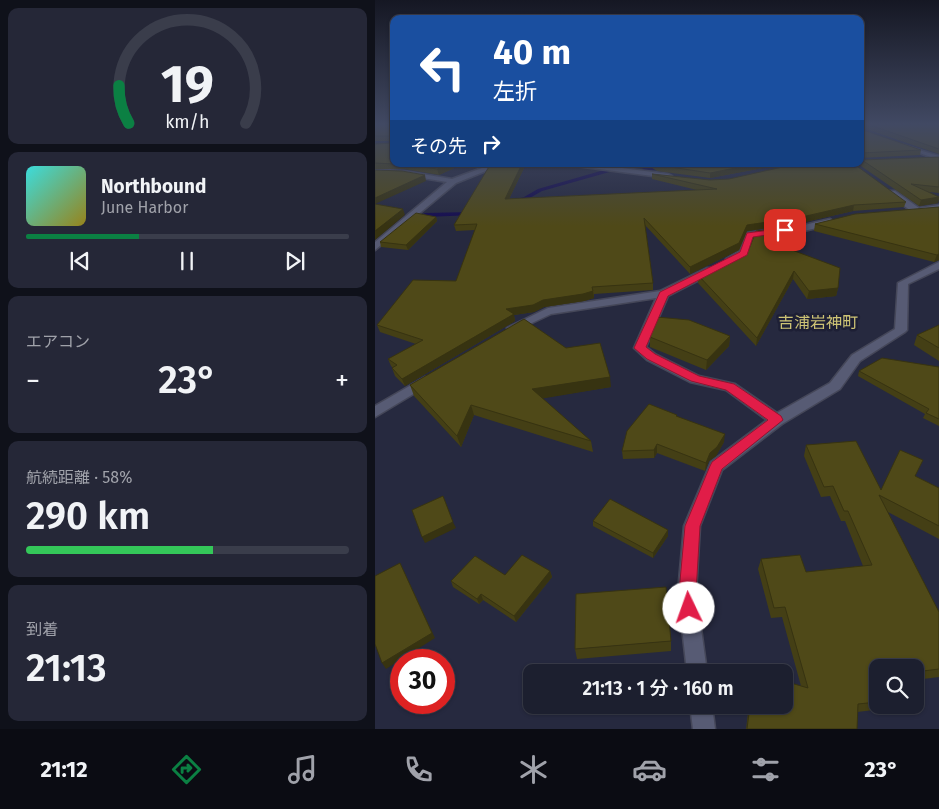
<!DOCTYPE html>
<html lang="ja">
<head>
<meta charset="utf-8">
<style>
	body { margin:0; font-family:"Fira Sans","Noto Sans JP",sans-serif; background:#252737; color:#f1f3f6; height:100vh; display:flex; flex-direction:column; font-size:19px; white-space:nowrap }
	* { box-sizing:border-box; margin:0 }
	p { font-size:16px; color:#a0a2aa }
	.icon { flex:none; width:28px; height:28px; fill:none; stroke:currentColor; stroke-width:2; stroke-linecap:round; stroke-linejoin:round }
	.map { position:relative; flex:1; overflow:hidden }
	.side { display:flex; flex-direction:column; gap:8px; padding:8px; background:#0f111a; width:375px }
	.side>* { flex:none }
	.guide { position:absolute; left:15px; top:15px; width:474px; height:152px; border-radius:10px; box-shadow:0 1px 4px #0004,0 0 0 1px #3a3d4b; background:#1a4fa0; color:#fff; overflow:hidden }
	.controls { position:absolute; left:494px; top:659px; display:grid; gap:10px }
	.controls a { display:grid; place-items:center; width:55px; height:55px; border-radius:10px; background:#1c1f2f; box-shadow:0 1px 4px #0004,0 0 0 1px #3a3d4b; font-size:25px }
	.speed { position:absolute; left:15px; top:649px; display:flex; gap:10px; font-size:25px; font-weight:700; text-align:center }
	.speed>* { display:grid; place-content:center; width:65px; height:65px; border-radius:50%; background:#1c1f2f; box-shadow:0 1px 4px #0004,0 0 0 1px #3a3d4b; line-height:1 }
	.speed .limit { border:8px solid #d22; background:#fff; color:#111 }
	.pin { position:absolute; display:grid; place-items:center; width:42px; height:42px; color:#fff; margin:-21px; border-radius:10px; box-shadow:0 2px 8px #0006 }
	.me { position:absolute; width:55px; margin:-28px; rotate:357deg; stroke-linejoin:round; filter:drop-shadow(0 0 4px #0008) }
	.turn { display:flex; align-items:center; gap:18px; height:105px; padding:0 20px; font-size:22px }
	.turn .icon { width:65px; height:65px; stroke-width:2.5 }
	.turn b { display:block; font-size:35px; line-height:42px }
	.then { display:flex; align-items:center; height:48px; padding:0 20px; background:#0003; gap:10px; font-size:19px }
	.big { font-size:38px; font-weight:600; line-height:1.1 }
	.side .card { flex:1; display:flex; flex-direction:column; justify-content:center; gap:8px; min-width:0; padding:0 18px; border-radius:10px; background:#252737 }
	.side .dial { align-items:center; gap:0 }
	.dial svg { height:130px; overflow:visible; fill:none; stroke:#3a3d4b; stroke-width:7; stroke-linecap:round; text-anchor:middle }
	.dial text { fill:#f1f3f6; stroke:none }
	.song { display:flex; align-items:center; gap:15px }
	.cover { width:60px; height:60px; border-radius:8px; background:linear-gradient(135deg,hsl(180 70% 55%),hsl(50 70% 35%)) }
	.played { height:5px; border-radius:2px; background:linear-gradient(90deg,#0b8043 35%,#3a3d4b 35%) }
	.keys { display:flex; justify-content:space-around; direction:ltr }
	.heat { display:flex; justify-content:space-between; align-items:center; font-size:28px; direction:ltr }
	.charge { height:8px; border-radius:4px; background:linear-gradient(90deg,#34c759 58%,#3a3d4b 0) }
	.trip { position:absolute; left:148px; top:664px; width:270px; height:50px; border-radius:10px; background:#1c1f2f; box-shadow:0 1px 4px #0004,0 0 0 1px #3a3d4b; font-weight:600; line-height:50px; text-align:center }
	.dock { display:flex; height:80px; justify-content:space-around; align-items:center; background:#0b0c13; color:#a0a2aa }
	.dock .icon { width:35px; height:35px }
	.dock .selected { color:#0b8043 }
	.dock b { font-size:22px; color:#f1f3f6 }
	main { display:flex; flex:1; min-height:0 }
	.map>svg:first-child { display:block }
</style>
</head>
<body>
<main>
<section class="side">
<div class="card dial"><svg viewBox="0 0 100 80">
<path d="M14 69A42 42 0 1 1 86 69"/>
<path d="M14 69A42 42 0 0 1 8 46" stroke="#0b8043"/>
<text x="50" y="56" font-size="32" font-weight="700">19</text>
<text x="50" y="72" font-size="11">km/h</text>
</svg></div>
<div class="card">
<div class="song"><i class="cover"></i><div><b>Northbound</b><p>June Harbor</p></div></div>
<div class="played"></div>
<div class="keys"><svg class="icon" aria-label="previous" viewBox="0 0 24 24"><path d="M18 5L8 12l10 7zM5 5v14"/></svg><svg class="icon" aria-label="pause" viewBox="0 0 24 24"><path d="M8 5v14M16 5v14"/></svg><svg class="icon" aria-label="next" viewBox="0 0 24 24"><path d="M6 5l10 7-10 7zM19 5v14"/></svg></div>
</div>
<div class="card"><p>エアコン</p>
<div class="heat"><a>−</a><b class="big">23°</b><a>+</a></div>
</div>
<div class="card"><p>航続距離 · 58%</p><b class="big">290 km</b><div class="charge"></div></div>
<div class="card"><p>到着</p><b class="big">21:13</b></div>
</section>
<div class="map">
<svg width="564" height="729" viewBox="0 0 564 729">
	<rect width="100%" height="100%" fill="#26293f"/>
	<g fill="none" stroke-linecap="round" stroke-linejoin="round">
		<!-- stream -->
		<g fill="#150d4f" fill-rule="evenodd">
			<path d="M 295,164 L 301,164 L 293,169 L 270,171 L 267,169 L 270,167 L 292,166 Z"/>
			<path d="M 236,168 L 239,170 L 238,171 L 167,191 L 153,199 L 138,203 L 135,201 L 149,197 L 163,189 Z"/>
			<path d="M 97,212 L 99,213 L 99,215 L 50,217 L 47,215 L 50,213 Z"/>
			<path d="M 28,214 L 33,215 L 0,236 L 0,231 L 19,218 Z"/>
		</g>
		<defs>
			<path id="service" d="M 528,145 L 564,156 L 564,160 L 528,147 Z"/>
			<g id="minor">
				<path d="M 118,164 L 128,164 L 81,183 L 0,250 L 0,242 L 72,182 L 29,175 L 0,174 L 0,170 L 29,171 L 77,179 Z"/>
				<path d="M 197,164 L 216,164 L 293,174 L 297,176 L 293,178 L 201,166 Z"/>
				<path d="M 514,191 L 520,191 L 544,208 L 564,205 L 564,211 L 539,213 L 514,195 Z"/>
				<path d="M 455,219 L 459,222 L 458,224 L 429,231 L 379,237 L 372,255 L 356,262 L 351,259 L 365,251 L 372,233 L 429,225 Z"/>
				<path d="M 564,262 L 564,269 L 533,284 L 532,330 L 530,332 L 485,361 L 465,389 L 407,424 L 347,470 L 325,526 L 321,592 L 332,672 L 312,672 L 303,592 L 309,526 L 336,462 L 392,420 L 351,390 L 315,382 L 272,360 L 259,348 L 281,298 L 176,314 L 142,330 L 138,331 L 132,328 L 173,308 L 285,291 L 332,268 L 340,268 L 340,272 L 293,296 L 271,347 L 280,354 L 324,376 L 360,384 L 402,413 L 455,383 L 477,355 L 520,329 L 523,283 Z"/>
				<path d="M 50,377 L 55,378 L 56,381 L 55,384 L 0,417 L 0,406 Z"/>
				<path d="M 315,705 L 337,705 L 340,729 L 318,729 Z"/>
			</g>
		</defs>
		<!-- service casing -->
		<use href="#service" stroke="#454759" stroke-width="3"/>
		<!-- minor casing -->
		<use href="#minor" stroke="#454759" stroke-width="3"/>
		<!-- service -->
		<use href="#service" fill="#575b74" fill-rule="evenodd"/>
		<!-- minor -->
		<use href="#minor" fill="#575b74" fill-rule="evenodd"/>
	</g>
	<!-- wall -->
	<g fill="#443f15">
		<path d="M 0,124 L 19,124 L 19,164 L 88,164 L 64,175 L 29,169 L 0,169 L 0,144 L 18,143 L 18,141 L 0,141 Z"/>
		<path d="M 485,124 L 564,124 L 564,154 L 485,127 L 485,129 L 546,150 L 545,155 L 485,158 Z"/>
		<path d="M 564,157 L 564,193 L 554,192 L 564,197 L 563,203 L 544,206 L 486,166 L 487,160 Z"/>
		<path d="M 151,164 L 134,199 L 322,190 L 277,179 L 277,174 L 531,202 L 529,207 L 478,211 L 417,225 L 401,221 L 399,227 L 372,231 L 364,250 L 315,274 L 270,225 L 278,283 L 278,290 L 219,294 L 219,298 L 209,301 L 169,307 L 159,312 L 139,315 L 140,321 L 30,386 L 20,376 L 17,368 L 18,368 L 16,366 L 13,359 L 41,344 L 5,332 L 2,325 L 81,281 L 100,230 L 81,231 L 79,225 Z"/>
		<path d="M 271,164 L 408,164 L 335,178 L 282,171 Z"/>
		<path d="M 564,207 L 564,260 L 559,262 L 439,231 L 440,224 Z"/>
		<path d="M 61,217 L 62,221 L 33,250 L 6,247 L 5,242 Z"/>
		<path d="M 397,229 L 394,242 L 463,288 L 461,296 L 432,299 L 418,279 L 381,346 L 323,283 L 323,275 L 374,249 Z"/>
		<path d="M 564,325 L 564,361 L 539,345 L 542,335 Z"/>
		<path d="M 355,336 L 354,346 L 331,370 L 275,347 L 275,337 Z"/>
		<path d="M 564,367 L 564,426 L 548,418 L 550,414 L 483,376 L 484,371 Z"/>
		<path d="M 35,385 L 236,387 L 167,398 L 216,441 L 218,452 L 99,415 L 86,447 L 39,396 Z"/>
		<path d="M 302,417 L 349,442 L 341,456 L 334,461 L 330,471 L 282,453 L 279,458 L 248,459 L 247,451 Z"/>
		<path d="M 431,445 L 506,490 L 540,476 L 564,488 L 564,539 L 513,512 L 564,612 L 564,677 L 540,680 L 540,668 L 502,668 L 502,705 L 526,705 L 525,707 L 482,712 L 482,729 L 371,729 L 374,705 L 409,705 L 426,686 L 407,617 L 396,618 L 383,569 L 386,559 L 431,572 L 488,566 L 470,521 L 466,521 L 455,496 L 446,497 L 429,456 Z"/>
		<path d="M 218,521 L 293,536 L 278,558 L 218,526 Z"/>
		<path d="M 175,571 L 177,577 L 141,622 L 108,600 L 104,604 L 78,587 L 76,581 L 130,575 Z"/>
		<path d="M 296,641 L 296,651 L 202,659 L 200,649 Z"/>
	</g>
	<!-- shaded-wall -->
	<g fill="#373311">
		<path d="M 75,164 L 88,164 L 64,175 L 62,169 Z"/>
		<path d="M 147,164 L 151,164 L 131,205 L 130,199 Z"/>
		<path d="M 381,164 L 408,164 L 335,178 L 335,173 Z"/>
		<path d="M 50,175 L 51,181 L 0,204 L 0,198 Z"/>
		<path d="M 564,197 L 563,203 L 544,206 L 546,200 Z"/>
		<path d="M 479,205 L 478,211 L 417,225 L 418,219 Z"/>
		<path d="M 28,209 L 30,215 L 0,240 L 0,231 Z"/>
		<path d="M 402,215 L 399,227 L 372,231 L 364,250 L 315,274 L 315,267 L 372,225 Z"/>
		<path d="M 61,217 L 62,221 L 33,250 L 31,245 Z"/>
		<path d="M 564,254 L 564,260 L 559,262 L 562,255 Z"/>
		<path d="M 419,271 L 418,279 L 381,346 L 382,338 Z"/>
		<path d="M 463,288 L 461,296 L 432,299 L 434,291 Z"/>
		<path d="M 218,291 L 219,298 L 209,301 L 169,307 L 159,312 L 139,315 L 140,321 L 30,386 L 27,379 L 131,309 L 168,300 Z"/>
		<path d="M 355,336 L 354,346 L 331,370 L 332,360 Z"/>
		<path d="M 235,377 L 236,387 L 159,400 L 157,389 Z"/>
		<path d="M 96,405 L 99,415 L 86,447 L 82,436 Z"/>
		<path d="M 350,434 L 349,442 L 341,456 L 334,461 L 330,471 L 331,463 L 335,453 Z"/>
		<path d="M 282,444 L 282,453 L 279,458 L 279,450 Z"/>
		<path d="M 78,522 L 81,528 L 50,543 L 47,537 Z"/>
		<path d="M 293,530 L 293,536 L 278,558 L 278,553 Z"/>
		<path d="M 25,563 L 60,638 L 11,669 L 7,663 Z"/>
		<path d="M 175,571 L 177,577 L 141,622 L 139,616 Z"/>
		<path d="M 106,594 L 108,600 L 104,604 L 102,599 Z"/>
	</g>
	<!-- building -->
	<g fill="#4f4918" stroke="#373311">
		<rect x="0" y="124" width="19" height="12"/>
		<path d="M 485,124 L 485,129 L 546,150 L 486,153 L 485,156 Z"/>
		<path d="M 492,124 L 564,124 L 564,149 Z"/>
		<path d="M 19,136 L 19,164 L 0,163 L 0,144 L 18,143 Z"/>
		<path d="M 564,157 L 564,187 L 536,184 L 564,197 L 546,200 L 487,160 Z"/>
		<path d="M 28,164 L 75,164 L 62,169 Z"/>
		<path d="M 119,164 L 147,164 L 130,199 L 342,189 L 277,174 L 335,180 L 354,179 L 421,164 L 479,164 L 531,202 L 479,205 L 418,219 L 402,215 L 400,221 L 372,225 L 364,243 L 315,267 L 269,218 L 278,283 L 217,287 L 218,291 L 208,294 L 168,300 L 158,305 L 131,309 L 139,314 L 27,379 L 17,368 L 22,365 L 13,359 L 48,340 L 2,325 L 38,280 L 81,281 L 102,224 L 79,225 L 115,165 Z"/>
		<path d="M 279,164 L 381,164 L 335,173 L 282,165 Z"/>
		<path d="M 0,170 L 27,171 L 50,175 L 0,198 Z"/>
		<path d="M 0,204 L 28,209 L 0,231 Z"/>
		<path d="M 564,207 L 564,254 L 562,255 L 440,224 L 480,214 Z"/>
		<path d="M 41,213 L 61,217 L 31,245 L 5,242 Z"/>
		<path d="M 397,229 L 393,241 L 465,268 L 463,288 L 434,291 L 419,271 L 382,338 L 323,275 L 374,249 L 381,231 Z"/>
		<path d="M 282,317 L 314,320 L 355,336 L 332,360 L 275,337 Z"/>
		<path d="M 149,319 L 191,348 L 225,343 L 235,377 L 157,389 L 216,441 L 96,405 L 82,436 L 35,385 Z"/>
		<path d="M 564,325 L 564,348 L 542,335 Z"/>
		<path d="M 507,358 L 564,367 L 564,419 L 551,413 L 554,409 L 484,371 Z"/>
		<path d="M 274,404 L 302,415 L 301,416 L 350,434 L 342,447 L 335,453 L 331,463 L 282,444 L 279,450 L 247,451 L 252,431 Z"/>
		<path d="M 481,441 L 506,490 L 525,450 L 548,460 L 540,476 L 564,488 L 564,526 L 504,495 L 564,612 L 564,669 L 540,672 L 540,668 L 502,668 L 502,702 L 483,704 L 482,729 L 372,729 L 375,705 L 409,705 L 409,681 L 433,688 L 410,607 L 399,608 L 386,559 L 425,555 L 431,572 L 497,565 L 473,511 L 469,511 L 458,486 L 449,487 L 431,445 Z"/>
		<path d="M 68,496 L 78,522 L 47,537 L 37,510 Z"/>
		<path d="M 235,499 L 293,530 L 278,553 L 218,521 Z"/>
		<path d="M 147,555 L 175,571 L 139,616 L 106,594 L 102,599 L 76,581 L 100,556 L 130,575 Z"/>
		<path d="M 25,563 L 57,633 L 7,663 L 0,644 L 0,576 Z"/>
		<path d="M 291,587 L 296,641 L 200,649 L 201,594 Z"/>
	</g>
	<!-- sky -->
	<linearGradient id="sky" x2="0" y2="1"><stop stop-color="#151723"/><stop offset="0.55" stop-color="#414963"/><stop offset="1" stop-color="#414963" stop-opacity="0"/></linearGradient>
	<rect width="564" height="226" fill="url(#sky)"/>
	<!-- route -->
	<path fill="#e11d48" stroke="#92132f" d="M 410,228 L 414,230 L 413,232 L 378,237 L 372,255 L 293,296 L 271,347 L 280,354 L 324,376 L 359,384 L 406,416 L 408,420 L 347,469 L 325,526 L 321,592 L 323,608 L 320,614 L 314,616 L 308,614 L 304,592 L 310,526 L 335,466 L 337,462 L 393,420 L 351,390 L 316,381 L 272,359 L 259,348 L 285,292 L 365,252 L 372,233 Z"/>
	<g text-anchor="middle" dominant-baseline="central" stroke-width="5" stroke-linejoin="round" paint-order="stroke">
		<!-- neighbourhood labels -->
		<g font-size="16" fill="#cdc375" stroke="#1d1f35">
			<text x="443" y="322">吉浦岩神町</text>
		</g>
	</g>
</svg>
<div class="controls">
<a><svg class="icon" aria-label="search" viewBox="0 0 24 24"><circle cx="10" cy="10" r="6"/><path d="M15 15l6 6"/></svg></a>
</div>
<div class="speed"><div class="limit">30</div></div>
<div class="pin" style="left:410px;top:230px;background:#d93025"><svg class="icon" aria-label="arrive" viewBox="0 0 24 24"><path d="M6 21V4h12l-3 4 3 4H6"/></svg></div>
<svg class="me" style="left:314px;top:608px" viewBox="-20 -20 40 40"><circle r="19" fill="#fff"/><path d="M0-13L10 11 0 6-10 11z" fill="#e11d48"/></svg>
<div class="trip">21:13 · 1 分 · 160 m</div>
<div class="guide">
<div class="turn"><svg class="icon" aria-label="left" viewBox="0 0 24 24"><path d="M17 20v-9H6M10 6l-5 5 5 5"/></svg><div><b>40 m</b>左折</div></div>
<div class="then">その先<svg class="icon" aria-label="right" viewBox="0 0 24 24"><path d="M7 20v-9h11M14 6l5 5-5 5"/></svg></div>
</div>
</div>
</main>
<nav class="dock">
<b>21:12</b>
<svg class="icon selected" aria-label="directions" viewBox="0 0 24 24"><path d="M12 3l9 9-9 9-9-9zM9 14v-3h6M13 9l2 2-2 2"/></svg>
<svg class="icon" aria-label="music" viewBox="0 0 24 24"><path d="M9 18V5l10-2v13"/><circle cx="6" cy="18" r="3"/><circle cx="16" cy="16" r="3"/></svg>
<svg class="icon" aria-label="phone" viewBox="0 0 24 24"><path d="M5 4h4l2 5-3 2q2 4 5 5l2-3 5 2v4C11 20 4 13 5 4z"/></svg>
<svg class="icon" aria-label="climate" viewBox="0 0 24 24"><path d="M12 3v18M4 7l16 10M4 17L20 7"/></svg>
<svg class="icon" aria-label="car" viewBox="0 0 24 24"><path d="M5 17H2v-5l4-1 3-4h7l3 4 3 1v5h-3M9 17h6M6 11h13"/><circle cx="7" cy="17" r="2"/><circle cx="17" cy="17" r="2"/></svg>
<svg class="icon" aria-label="filters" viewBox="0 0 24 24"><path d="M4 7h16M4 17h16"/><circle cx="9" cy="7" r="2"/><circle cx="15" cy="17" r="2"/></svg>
<b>23°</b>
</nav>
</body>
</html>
